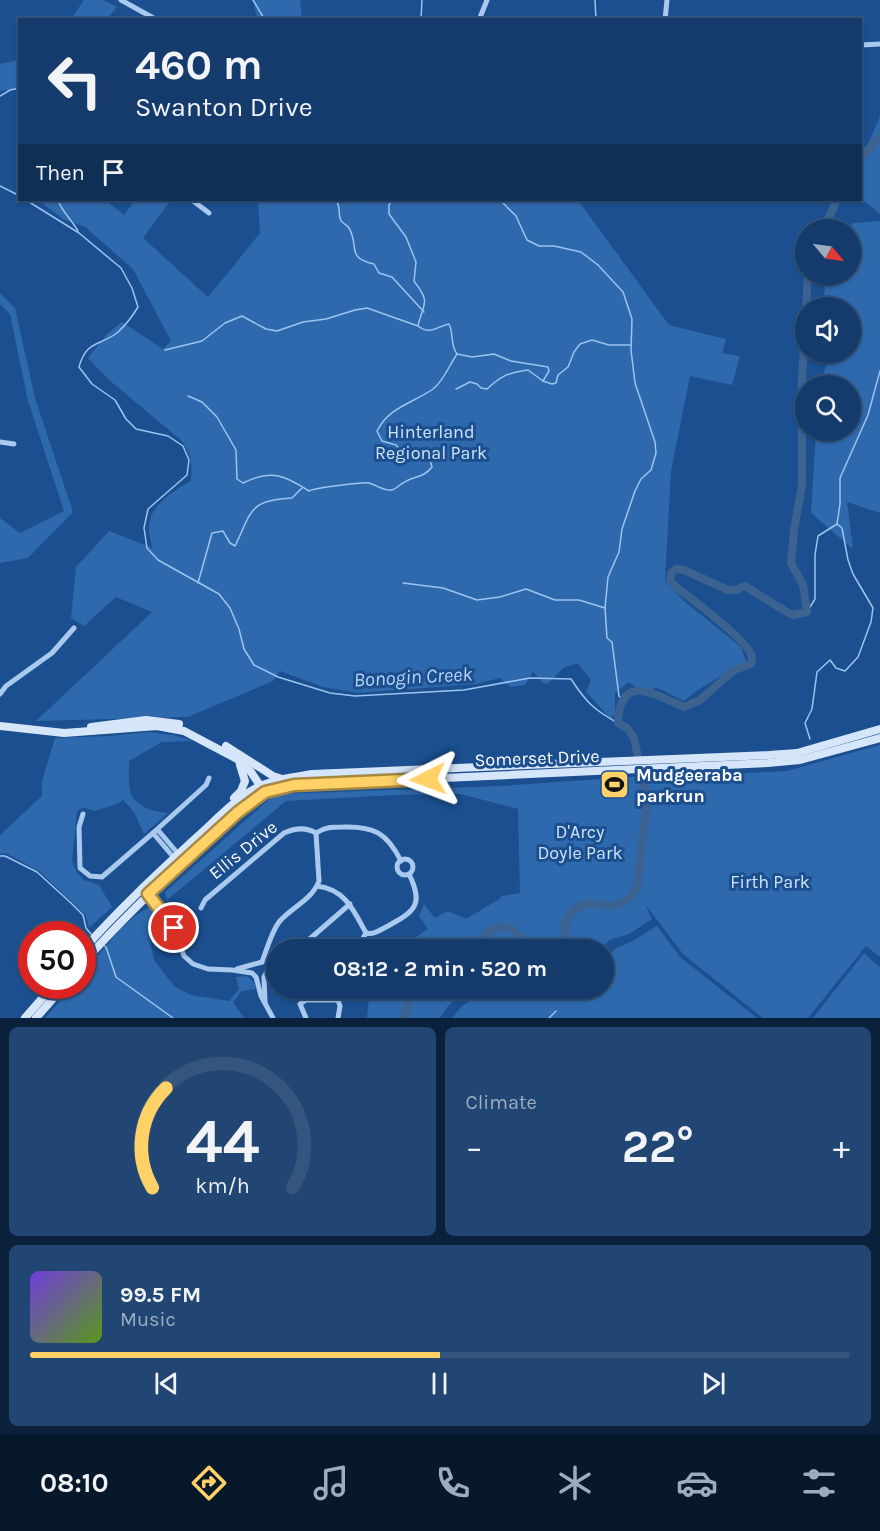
<!DOCTYPE html>
<html lang="en">
<head>
<meta charset="utf-8">
<style>
	body { margin:0; font-family:Karla,sans-serif; background:#214673; color:#f1f3f6; height:100vh; display:flex; flex-direction:column; font-size:22px; white-space:nowrap }
	* { box-sizing:border-box; margin:0 }
	p { font-size:20px; color:#9dadc1 }
	.icon { flex:none; width:33px; height:33px; fill:none; stroke:currentColor; stroke-width:2; stroke-linecap:round; stroke-linejoin:round }
	.map { position:relative; height:1018px; overflow:hidden }
	.panel { display:flex; flex-direction:column; gap:9px; padding:9px; background:#0b203b; flex:1 }
	.panel>* { flex:none }
	.guide { position:absolute; left:18px; top:18px; width:844px; height:183px; border-radius:0px; box-shadow:0 2px 4px #0004,0 0 0 2px #33557e; background:#143b6b; color:#f1f3f6; overflow:hidden }
	.needle { width:39px; rotate:119deg }
	.buttons { position:absolute; left:795px; top:219px; display:grid; gap:12px }
	.buttons a { display:grid; place-items:center; width:66px; height:66px; border-radius:50%; background:#143b6b; box-shadow:0 2px 4px #0004,0 0 0 2px #33557e; font-size:30px }
	.speed { position:absolute; left:18px; top:921px; display:flex; gap:12px; font-size:30px; font-weight:700; text-align:center }
	.speed>* { display:grid; place-content:center; width:78px; height:78px; border-radius:50%; background:#143b6b; box-shadow:0 2px 4px #0004,0 0 0 2px #33557e; line-height:1 }
	.speed .limit { border:9px solid #d22; background:#fff; color:#111 }
	.pin { position:absolute; display:grid; place-items:center; width:51px; height:51px; color:#fff; margin:-26px; border:3px solid #fff; border-radius:50%; box-shadow:0 2px 6px #0007 }
	.me { position:absolute; width:66px; margin:-33px; rotate:267deg; stroke-linejoin:round; filter:drop-shadow(0 0 4px #0008) }
	.turn { display:flex; align-items:center; gap:21px; height:126px; padding:0 18px; font-size:27px }
	.turn .icon { width:78px; height:78px; stroke-width:2.5 }
	.turn b { display:block; font-size:42px; line-height:51px }
	.then { display:flex; align-items:center; height:57px; padding:0 18px; background:#0003; gap:12px; font-size:22px }
	.big { font-size:45px; font-weight:700; line-height:1.1 }
	.panel .tile { flex:1; display:flex; flex-direction:column; justify-content:center; gap:9px; min-width:0; padding:0 21px; border-radius:9px; background:#214673 }
	.panel .dial { align-items:center; gap:0 }
	.dial svg { height:156px; overflow:visible; fill:none; stroke:#33557e; stroke-width:7; stroke-linecap:round; text-anchor:middle }
	.dial text { fill:#f1f3f6; stroke:none }
	.song { display:flex; align-items:center; gap:18px }
	.cover { width:72px; height:72px; border-radius:9px; background:linear-gradient(135deg,hsl(260 70% 55%),hsl(90 70% 35%)) }
	.played { height:6px; border-radius:3px; background:linear-gradient(90deg,#ffd166 50%,#33557e 50%) }
	.keys { display:flex; justify-content:space-around; direction:ltr }
	.heat { display:flex; justify-content:space-between; align-items:center; font-size:33px; direction:ltr }
	.panel .tiles { flex:1; display:grid; gap:9px; grid-template-columns:1fr 1fr }
	.tile:last-child { grid-column:span 2 }
	.trip { position:absolute; left:266px; top:939px; width:348px; height:60px; border-radius:30px; background:#143b6b; box-shadow:0 2px 4px #0004,0 0 0 2px #33557e; font-weight:700; line-height:60px; text-align:center }
	.dock { display:flex; height:96px; justify-content:space-around; align-items:center; background:#08182b; color:#9dadc1 }
	.dock .icon { width:42px; height:42px }
	.dock .selected { color:#ffd166 }
	.dock b { font-size:27px; color:#f1f3f6 }
	.map>svg:first-child { display:block }
</style>
</head>
<body>
<div class="map">
<svg width="880" height="1018" viewBox="0 0 880 1018">
	<rect width="100%" height="100%" fill="#1b4f8f"/>
	<!-- green -->
	<g fill="#2e69ad">
		<path d="M 84,0 L 103,0 L 117,7 L 107,19 L 71,19 Z"/>
		<path d="M 253,0 L 300,0 L 302,19 L 257,19 Z"/>
		<path d="M 19,60 L 19,88 L 0,91 L 0,64 Z"/>
		<path d="M 880,116 L 880,214 L 861,198 L 861,161 Z"/>
		<path d="M 38,200 L 105,200 L 124,215 L 135,200 L 171,200 L 143,238 L 208,297 L 260,233 L 258,200 L 578,200 L 669,325 L 726,339 L 722,353 L 740,356 L 732,385 L 690,376 L 671,471 L 665,581 L 684,601 L 741,647 L 746,661 L 696,691 L 684,701 L 656,687 L 645,695 L 629,682 L 615,693 L 615,714 L 611,719 L 586,692 L 591,680 L 577,663 L 563,668 L 549,683 L 544,684 L 533,672 L 525,685 L 510,687 L 500,678 L 476,684 L 358,693 L 323,687 L 280,671 L 273,681 L 188,717 L 36,721 L 152,612 L 116,597 L 84,626 L 71,618 L 76,567 L 109,531 L 152,548 C 151,541 148,532 149,525 C 151,504 175,490 191,481 C 192,462 192,457 182,441 L 109,380 L 88,358 L 107,334 L 122,322 L 163,349 L 171,341 L 133,269 L 85,227 L 63,219 Z"/>
		<path d="M 880,221 L 880,513 L 847,502 L 853,549 L 811,513 L 816,431 L 850,430 L 850,386 L 819,385 L 827,364 L 825,353 L 850,352 L 850,308 L 823,307 L 826,275 L 850,274 L 850,230 L 848,229 L 853,223 Z"/>
		<path d="M 0,293 L 15,308 L 35,398 L 73,512 L 28,558 L 0,563 L 0,518 L 20,533 L 64,511 L 28,401 L 10,314 L 0,304 Z"/>
		<path d="M 148,732 L 173,735 L 194,741 L 162,742 L 129,761 C 129,770 128,781 130,790 C 133,806 154,812 168,813 L 144,834 L 134,812 L 123,800 L 117,804 L 94,811 C 87,808 83,806 77,811 L 72,861 L 76,871 L 84,880 L 99,885 L 112,907 L 89,928 L 85,914 L 39,871 L 6,853 L 0,854 L 0,835 L 42,796 L 42,781 L 55,738 L 110,736 Z"/>
		<path d="M 880,745 L 880,957 L 866,946 L 808,1018 L 763,1018 L 683,954 L 645,904 L 652,919 L 629,934 L 609,940 L 602,949 L 398,949 L 428,929 L 419,916 L 424,904 L 435,918 L 448,911 L 466,919 L 498,900 L 502,896 L 520,893 L 518,809 L 461,794 L 396,795 L 286,801 L 167,900 L 165,892 L 275,794 L 502,786 L 643,776 L 657,778 L 787,771 Z"/>
		<path d="M 149,908 L 156,911 L 162,920 L 149,935 L 154,960 L 174,986 L 191,995 L 229,1001 L 239,989 L 236,977 L 247,976 L 254,982 L 256,989 L 242,991 L 233,1002 L 244,1018 L 45,1018 L 73,986 L 82,986 L 83,974 C 100,955 125,917 149,908 Z"/>
		<path d="M 657,926 L 680,957 L 757,1018 L 452,1018 L 461,1007 L 487,989 L 603,988 L 603,962 L 616,948 L 631,942 Z"/>
		<path d="M 864,953 L 880,968 L 880,1018 L 813,1018 Z"/>
		<path d="M 370,988 L 468,988 L 468,989 L 448,1006 L 440,1018 L 367,1018 Z"/>
	</g>
	<g fill="none" stroke-linecap="round" stroke-linejoin="round">
		<!-- stream -->
		<g stroke="#9cc4f0" stroke-width="1.5">
			<path d="M 253,0 L 265,20"/>
			<path d="M 595,0 L 596,20"/>
			<path d="M 421,20 L 422,0"/>
			<path d="M 0,96 L 10,90 L 20,88"/>
			<path d="M 0,186 L 20,196"/>
			<path d="M 26,200 L 79,233 L 121,268 L 132,288 L 138,307 C 132,317 126,325 117,333 C 99,346 86,341 79,367 L 92,384 L 115,400 L 126,419 L 136,429 L 168,436 L 183,446 L 189,460 L 187,475 L 148,509 L 144,528 L 147,548 L 158,560 L 219,594 L 230,608 L 239,629 L 244,649 L 254,665 L 278,677 L 330,693 L 355,696 L 464,690 L 530,678 L 571,679 C 586,702 594,710 618,723"/>
			<path d="M 58,200 C 62,212 72,220 78,231"/>
			<path d="M 336,200 C 341,208 338,210 340,218 C 341,224 347,224 349,228 C 360,247 345,257 374,264 L 379,273 L 392,277 L 424,312"/>
			<path d="M 392,200 L 389,205 L 389,214 L 406,237 L 416,262 L 414,281 C 430,302 425,301 418,325"/>
			<path d="M 500,200 L 516,216 L 527,240 L 539,246 L 554,246 L 581,252 L 598,265 L 623,292 L 632,319 L 631,350 L 635,383 L 655,442 L 656,453 L 651,470 L 641,479 L 635,491 L 622,529 L 619,552 L 608,577 L 605,608 L 607,638 L 612,642 L 619,696 L 623,700"/>
			<path d="M 165,350 L 202,341 L 225,323 L 242,316 L 266,329 L 277,331 L 303,322 L 326,319 L 355,310 L 367,308 L 418,326 C 431,336 437,326 449,324 C 454,334 450,345 457,354 L 472,357 L 494,354 L 511,361 L 548,367 L 549,371 L 543,381"/>
			<path d="M 456,389 L 470,382 L 477,384 L 481,388 L 487,389 C 502,375 508,373 528,370 L 543,381 L 552,384 L 556,383 L 558,375 L 568,367 L 574,352 L 580,344 L 592,340 L 609,345 L 630,345"/>
			<path d="M 188,396 L 202,402 L 217,417 L 236,450 L 237,479 L 243,483 C 271,469 284,475 309,491 C 314,488 363,482 369,483 C 377,485 383,491 392,490 C 396,489 399,485 403,483 C 413,476 424,478 432,467 L 429,457 L 410,457 L 403,453 L 396,445 L 382,441 L 377,431 C 389,407 413,403 433,389 C 443,382 450,364 457,354"/>
			<path d="M 198,583 L 212,533 L 223,531 L 230,543 L 235,546 C 252,512 248,500 292,498 L 302,488"/>
			<path d="M 403,583 L 443,588 L 477,600 L 500,597 L 526,589 L 555,600 L 579,600 L 605,608"/>
			<path d="M 807,612 L 815,599 L 815,555 L 818,536 L 837,524 L 840,504 L 840,478 L 868,415 L 880,371"/>
			<path d="M 810,739 L 805,723 L 812,709 L 817,672 L 830,660 L 836,668 L 845,671 L 858,657 L 871,622 L 873,608 L 853,574 L 848,560 L 842,528 L 837,524"/>
			<path d="M 0,856 L 5,856 L 37,872 L 72,904 L 83,915 L 86,928 L 91,934"/>
			<path d="M 103,945 L 106,947 L 116,977 L 173,1018"/>
			<path d="M 549,1018 L 556,1011"/>
		</g>
		<!-- river -->
		<g stroke="#3c6290" stroke-width="8">
			<path d="M 861,157 L 880,137"/>
			<path d="M 823,230 L 837,200"/>
			<path d="M 470,950 L 487,933 L 503,926 L 512,929 L 535,950"/>
			<path d="M 556,950 C 565,941 565,935 565,923 C 568,918 572,911 577,908 C 596,893 614,923 637,888 L 647,800 L 634,738 L 627,728 L 618,723 C 620,671 655,695 684,707 L 700,700 L 734,670 L 751,664 C 752,661 752,657 751,654 C 745,639 691,598 676,587 L 670,580 L 671,573 L 676,569 L 684,570 L 728,590 L 736,590 L 745,586 L 785,611 L 793,615 L 807,612 L 803,585 L 791,563 L 794,530 L 802,485 L 802,379 L 808,274"/>
			<path d="M 404,1018 L 412,988"/>
		</g>
		<!-- street -->
		<g stroke="#a9c9ee" stroke-width="5">
			<path d="M 121,0 L 157,20"/>
			<path d="M 479,20 L 487,0"/>
			<path d="M 665,20 L 667,0"/>
			<path d="M 861,45 L 880,44"/>
			<path d="M 192,200 L 209,213"/>
			<path d="M 0,442 L 14,444"/>
			<path d="M 0,694 L 6,686 L 52,653 L 74,628"/>
			<path d="M 83,814 L 79,827 L 80,868 L 90,876 L 102,877 L 153,833 L 206,785 L 209,778"/>
			<path d="M 158,830 L 180,856"/>
			<path d="M 153,833 L 175,859"/>
			<path d="M 316,833 C 325,827 332,827 343,827 C 374,826 387,833 401,861"/>
			<circle cx="405" cy="867" r="8"/>
			<path d="M 317,886 C 345,889 354,911 366,933"/>
			<path d="M 148,893 L 174,928 L 184,956 L 193,964 L 208,969 L 232,970 L 252,973 L 256,977 L 261,996 L 273,1018"/>
			<path d="M 201,908 L 205,900 L 284,833 C 295,828 306,827 316,833"/>
			<path d="M 366,933 C 374,935 380,930 388,926 C 415,911 424,905 409,874"/>
			<path d="M 300,950 L 305,943 L 350,904"/>
			<path d="M 347,950 L 362,940 L 366,933"/>
			<path d="M 262,962 C 267,949 271,933 279,922 C 292,907 312,900 319,881 L 316,833"/>
			<path d="M 237,969 L 262,962"/>
			<path d="M 334,988 L 340,1006 L 338,1018"/>
			<path d="M 265,1002 L 264,977 L 268,970"/>
			<path d="M 306,1018 L 300,1004 L 306,1000 L 339,1000"/>
		</g>
		<!-- secondary -->
		<g stroke="#d6e6fa" stroke-width="8">
			<path d="M 0,726 L 64,733 L 157,726 L 184,731 L 237,759 L 251,772 L 263,790"/>
			<path d="M 91,727 L 146,720 L 179,724"/>
			<path d="M 226,746 L 273,776 L 282,779"/>
			<path d="M 234,798 L 241,791 L 245,781 L 240,765"/>
			<path d="M 82,951 C 118,910 157,874 197,837 C 216,820 235,799 258,787 C 275,779 294,777 312,774 L 769,755 L 797,753 L 880,729"/>
			<path d="M 82,964 C 121,920 163,880 206,841 C 225,824 244,802 267,792 C 281,785 297,785 312,784 L 768,763 L 800,760 L 880,738"/>
			<path d="M 25,1018 L 53,986"/>
			<path d="M 36,1018 L 64,986"/>
		</g>
	</g>
	<g fill="none" stroke-linecap="round" stroke-linejoin="round">
		<defs>
			<path id="route" d="M 174,928 L 148,894 L 238,812 L 265,792 L 294,785 L 428,779"/>
		</defs>
		<!-- route casing -->
		<use href="#route" stroke="#a68842" stroke-width="15"/>
		<!-- route -->
		<use href="#route" stroke="#ffd166" stroke-width="10"/>
	</g>
	<!-- icons -->
	<defs>
		<symbol id="stadium-square" viewBox="-11 -11 22 22"><rect x="-9" y="-9" width="18" height="18" rx="4" fill="#ffd166" stroke="#1b4f8f"/><path d="M0-5a6.5 5 0 1 0 0 10a6.5 5 0 1 0 0-10ZM-3.5-1.8h7v3.6h-7Z" fill="#111"/></symbol>
	</defs>
	<g fill-rule="evenodd">
		<use href="#stadium-square" x="598" y="768" width="33" height="33"/>
	</g>
	<g text-anchor="middle" dominant-baseline="central" stroke-width="6" stroke-linejoin="round" paint-order="stroke">
		<!-- park labels -->
		<g font-size="18" fill="#cfe3fa" stroke="#1b4f8f">
			<text x="431" y="432">Hinterland<tspan x="431" dy="21">Regional Park</tspan></text>
			<text x="580" y="832">D'Arcy<tspan x="580" dy="21">Doyle Park</tspan></text>
			<text x="770" y="882">Firth Park</text>
		</g>
		<!-- street labels -->
		<g font-size="18" fill="#fff" stroke="#1b4f8f">
			<text transform="translate(537 758) rotate(-2)">Somerset Drive</text>
			<text transform="translate(243 850) rotate(-39)">Ellis Drive</text>
		</g>
		<!-- poi labels -->
		<g font-size="18" font-weight="bold" fill="#fff" stroke="#1b4f8f" text-anchor="start">
			<text x="636" y="775">Mudgeeraba<tspan x="636" dy="21">parkrun</tspan></text>
		</g>
		<!-- water labels -->
		<g font-size="20" font-style="italic" fill="#b5d3f5" stroke="#1b4f8f">
			<text transform="translate(413 677) rotate(-3)">Bonogin Creek</text>
		</g>
	</g>
</svg>
<div class="buttons">
<a><svg class="needle" viewBox="-14 -14 28 28"><path d="M0-13l5 13h-10z" fill="#e53935"/><path d="M0 13l5-13h-10z" fill="#9dadc1"/></svg></a>
<a><svg class="icon" aria-label="sound" viewBox="0 0 24 24"><path d="M4 9h4l5-4v14l-5-4H4zM17 9q2 3 0 6"/></svg></a>
<a><svg class="icon" aria-label="search" viewBox="0 0 24 24"><circle cx="10" cy="10" r="6"/><path d="M15 15l6 6"/></svg></a>
</div>
<div class="speed"><div class="limit">50</div></div>
<div class="pin" style="left:174px;top:928px;background:#d93025"><svg class="icon" aria-label="arrive" viewBox="0 0 24 24"><path d="M6 21V4h12l-3 4 3 4H6"/></svg></div>
<svg class="me" style="left:428px;top:779px" viewBox="-20 -20 40 40"><path d="M0-17L14 15 0 8-14 15z" fill="#ffd166" stroke="#fff" stroke-width="4"/></svg>
<div class="trip">08:12 · 2 min · 520 m</div>
<div class="guide">
<div class="turn"><svg class="icon" aria-label="left" viewBox="0 0 24 24"><path d="M17 20v-9H6M10 6l-5 5 5 5"/></svg><div><b>460 m</b>Swanton Drive</div></div>
<div class="then">Then<svg class="icon" aria-label="arrive" viewBox="0 0 24 24"><path d="M6 21V4h12l-3 4 3 4H6"/></svg></div>
</div>
</div>
<section class="panel">
<div class="tiles">
<div class="tile dial"><svg viewBox="0 0 100 80">
<path d="M14 69A42 42 0 1 1 86 69"/>
<path d="M14 69A42 42 0 0 1 21 18" stroke="#ffd166"/>
<text x="50" y="56" font-size="32" font-weight="700">44</text>
<text x="50" y="72" font-size="11">km/h</text>
</svg></div>
<div class="tile"><p>Climate</p>
<div class="heat"><a>−</a><b class="big">22°</b><a>+</a></div>
</div>
<div class="tile">
<div class="song"><i class="cover"></i><div><b>99.5 FM</b><p>Music</p></div></div>
<div class="played"></div>
<div class="keys"><svg class="icon" aria-label="previous" viewBox="0 0 24 24"><path d="M18 5L8 12l10 7zM5 5v14"/></svg><svg class="icon" aria-label="pause" viewBox="0 0 24 24"><path d="M8 5v14M16 5v14"/></svg><svg class="icon" aria-label="next" viewBox="0 0 24 24"><path d="M6 5l10 7-10 7zM19 5v14"/></svg></div>
</div>
</div>
</section>
<nav class="dock">
<b>08:10</b>
<svg class="icon selected" aria-label="directions" viewBox="0 0 24 24"><path d="M12 3l9 9-9 9-9-9zM9 14v-3h6M13 9l2 2-2 2"/></svg>
<svg class="icon" aria-label="music" viewBox="0 0 24 24"><path d="M9 18V5l10-2v13"/><circle cx="6" cy="18" r="3"/><circle cx="16" cy="16" r="3"/></svg>
<svg class="icon" aria-label="phone" viewBox="0 0 24 24"><path d="M5 4h4l2 5-3 2q2 4 5 5l2-3 5 2v4C11 20 4 13 5 4z"/></svg>
<svg class="icon" aria-label="climate" viewBox="0 0 24 24"><path d="M12 3v18M4 7l16 10M4 17L20 7"/></svg>
<svg class="icon" aria-label="car" viewBox="0 0 24 24"><path d="M5 17H2v-5l4-1 3-4h7l3 4 3 1v5h-3M9 17h6M6 11h13"/><circle cx="7" cy="17" r="2"/><circle cx="17" cy="17" r="2"/></svg>
<svg class="icon" aria-label="filters" viewBox="0 0 24 24"><path d="M4 7h16M4 17h16"/><circle cx="9" cy="7" r="2"/><circle cx="15" cy="17" r="2"/></svg>
</nav>
</body>
</html>
